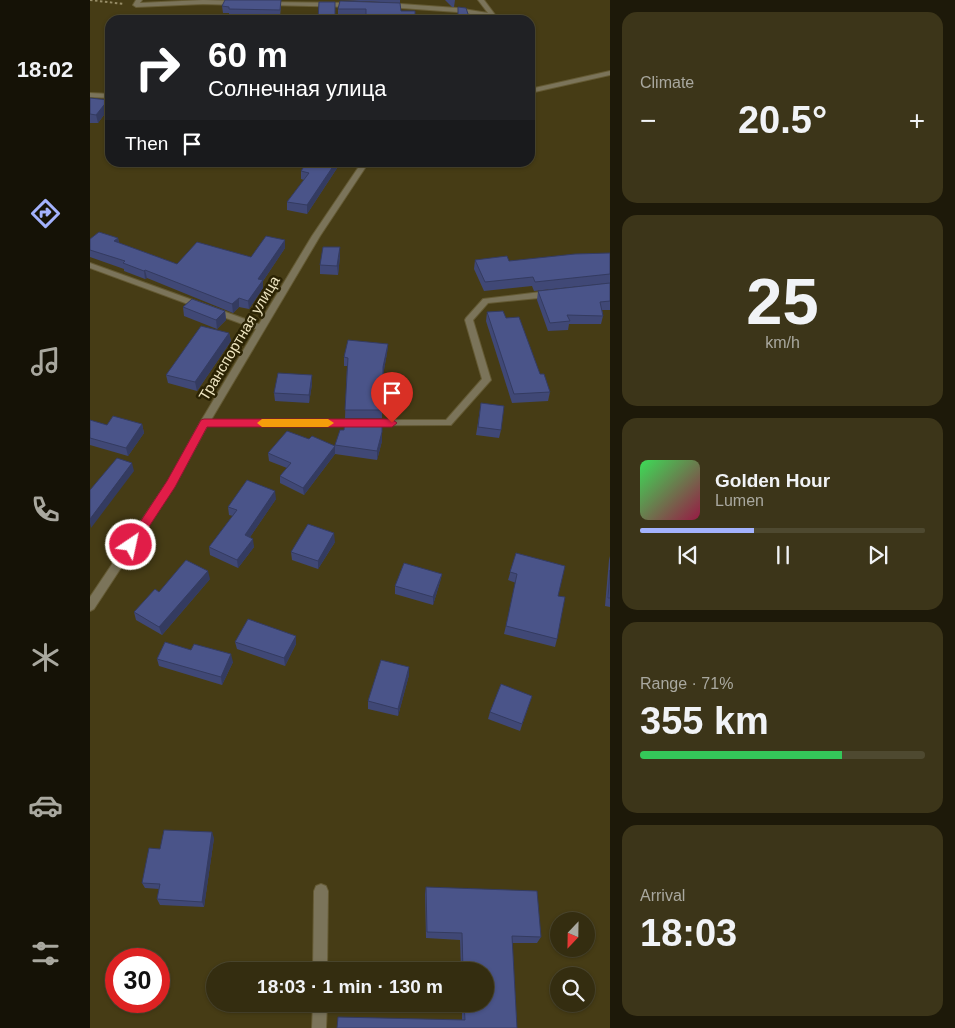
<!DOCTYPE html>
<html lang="en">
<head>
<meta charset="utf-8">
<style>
	body { margin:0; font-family:Helvetica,sans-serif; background:#3c3519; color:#f1f3f6; height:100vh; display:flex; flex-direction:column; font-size:19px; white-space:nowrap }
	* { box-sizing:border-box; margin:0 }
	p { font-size:16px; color:#a9a89f }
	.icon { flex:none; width:28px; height:28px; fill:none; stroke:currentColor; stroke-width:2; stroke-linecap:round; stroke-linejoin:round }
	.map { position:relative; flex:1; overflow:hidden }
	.details { display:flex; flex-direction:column; gap:12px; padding:12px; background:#1d1909; width:345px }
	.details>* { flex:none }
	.guide { position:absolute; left:15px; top:15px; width:430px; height:152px; border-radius:15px; box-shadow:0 1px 4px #0004,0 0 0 1px #4e4930; background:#202124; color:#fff; overflow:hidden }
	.needle { width:32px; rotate:202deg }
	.tools { position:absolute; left:460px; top:912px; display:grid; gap:10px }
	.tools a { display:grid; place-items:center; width:45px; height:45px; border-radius:50%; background:#342d10; box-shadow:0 1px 4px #0004,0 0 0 1px #4e4930; font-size:25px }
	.speed { position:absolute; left:15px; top:948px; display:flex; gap:10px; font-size:25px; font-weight:700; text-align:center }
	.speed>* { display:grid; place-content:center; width:65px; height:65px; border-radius:50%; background:#342d10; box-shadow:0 1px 4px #0004,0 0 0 1px #4e4930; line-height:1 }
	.speed .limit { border:8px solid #d22; background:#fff; color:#111 }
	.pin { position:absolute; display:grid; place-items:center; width:42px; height:42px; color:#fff; margin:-51px -21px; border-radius:50% 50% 50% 0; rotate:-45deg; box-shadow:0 0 5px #0007 }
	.pin .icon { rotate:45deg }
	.me { position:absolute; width:55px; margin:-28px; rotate:34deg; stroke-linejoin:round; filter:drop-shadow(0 0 4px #0008) }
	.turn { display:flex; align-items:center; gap:18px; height:105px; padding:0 20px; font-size:22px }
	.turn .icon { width:65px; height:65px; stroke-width:2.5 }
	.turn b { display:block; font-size:35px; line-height:42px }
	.then { display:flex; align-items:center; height:48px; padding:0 20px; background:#0003; gap:10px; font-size:19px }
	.big { font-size:38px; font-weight:800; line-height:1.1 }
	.details .card { flex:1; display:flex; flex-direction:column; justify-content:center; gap:8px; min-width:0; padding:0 18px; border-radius:15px; background:#3c3519 }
	.details .dial { align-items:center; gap:0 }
	.dial b { font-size:65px; line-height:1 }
	.song { display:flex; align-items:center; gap:15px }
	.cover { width:60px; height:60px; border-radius:8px; background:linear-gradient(135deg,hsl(130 70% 55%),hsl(340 70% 35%)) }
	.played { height:5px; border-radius:2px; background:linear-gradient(90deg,#a3b2fd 40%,#4e4930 40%) }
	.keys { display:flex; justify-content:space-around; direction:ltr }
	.heat { display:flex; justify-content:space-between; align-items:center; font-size:28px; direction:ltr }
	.charge { height:8px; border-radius:4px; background:linear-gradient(90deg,#34c759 71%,#4e4930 0) }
	.trip { position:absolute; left:116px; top:962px; width:288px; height:50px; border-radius:25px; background:#342d10; box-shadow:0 1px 4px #0004,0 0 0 1px #4e4930; font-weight:800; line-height:50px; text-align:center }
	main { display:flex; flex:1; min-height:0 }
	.menu { display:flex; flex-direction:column; width:90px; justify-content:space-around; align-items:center; background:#151206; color:#a9a89f }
	.menu .icon { width:35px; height:35px }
	.menu .active { color:#a3b2fd }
	.menu b { font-size:22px; color:#f1f3f6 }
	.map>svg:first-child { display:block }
</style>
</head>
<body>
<main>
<nav class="menu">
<b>18:02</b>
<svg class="icon active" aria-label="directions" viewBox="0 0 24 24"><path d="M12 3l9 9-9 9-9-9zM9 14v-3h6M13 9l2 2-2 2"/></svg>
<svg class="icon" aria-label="music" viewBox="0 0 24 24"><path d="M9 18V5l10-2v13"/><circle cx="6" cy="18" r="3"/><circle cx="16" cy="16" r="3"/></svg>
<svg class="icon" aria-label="phone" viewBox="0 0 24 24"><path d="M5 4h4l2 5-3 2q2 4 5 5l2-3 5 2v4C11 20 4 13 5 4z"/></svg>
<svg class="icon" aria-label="climate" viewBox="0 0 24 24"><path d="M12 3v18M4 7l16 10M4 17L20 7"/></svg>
<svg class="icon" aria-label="car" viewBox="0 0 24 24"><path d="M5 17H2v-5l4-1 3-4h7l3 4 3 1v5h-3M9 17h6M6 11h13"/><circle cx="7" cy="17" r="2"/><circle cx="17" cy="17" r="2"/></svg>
<svg class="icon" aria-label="filters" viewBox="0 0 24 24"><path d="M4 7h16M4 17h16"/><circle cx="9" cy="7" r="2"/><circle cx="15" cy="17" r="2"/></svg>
</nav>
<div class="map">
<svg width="520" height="1028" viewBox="0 0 520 1028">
	<rect width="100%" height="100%" fill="#463c15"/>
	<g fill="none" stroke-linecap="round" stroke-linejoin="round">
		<defs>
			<g id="minor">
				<path d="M 46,0 L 52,0 L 50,3 L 113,0 L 148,1 L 151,3 L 148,5 L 113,4 L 46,7 L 43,5 Z"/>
				<path d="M 388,0 L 394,0 L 406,16 L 405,20 L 401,20 L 400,17 L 367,12 L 297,7 L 294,5 L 297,3 L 367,8 L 398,13 Z"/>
				<path d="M 175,2 L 263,3 L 266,5 L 263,7 L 177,5 L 175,4 Z"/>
				<path d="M 520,71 L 520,75 L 440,93 L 440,89 Z"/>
				<path d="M 0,93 L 20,94 L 20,98 L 0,97 Z"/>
				<path d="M 272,162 L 279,162 L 230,236 L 121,420 L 356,420 L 392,379 L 375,320 L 376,318 L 393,299 L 459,291 L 463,294 L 459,297 L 398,303 L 383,320 L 401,380 L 361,425 L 117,426 L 84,487 L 4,609 L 0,611 L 0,597 L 78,481 L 111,421 L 166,329 L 0,268 L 0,263 L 169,324 L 222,236 Z"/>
				<path d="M 231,884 L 236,886 L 238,891 L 237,971 L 223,971 L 224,891 L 226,886 Z"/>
				<path d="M 223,1004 L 237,1004 L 236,1028 L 222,1028 Z"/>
			</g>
		</defs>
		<!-- minor casing -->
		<use href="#minor" stroke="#645a34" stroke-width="2"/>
		<!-- path -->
		<path stroke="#968c66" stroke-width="2" stroke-dasharray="2.5 2.5" stroke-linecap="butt" d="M 0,0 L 34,4"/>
		<!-- minor -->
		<use href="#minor" fill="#7b745a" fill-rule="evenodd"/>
	</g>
	<!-- wall -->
	<g fill="#404876">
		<path d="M 250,0 L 310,0 L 310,3 Z"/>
		<path d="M 355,0 L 365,0 L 364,7 L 362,7 Z"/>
		<path d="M 310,3 L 276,16 L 248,16 L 248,9 Z"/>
		<path d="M 132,6 L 191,6 L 190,17 L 139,15 L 139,13 L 133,13 Z"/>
		<path d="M 0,98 L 18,100 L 19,108 L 8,123 L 0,123 Z"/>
		<path d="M 251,162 L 217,214 L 197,210 L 197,202 L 214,180 L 211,179 L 211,171 Z"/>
		<path d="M 28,238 L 29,243 L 87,264 L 161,257 L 195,240 L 195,248 L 173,281 L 173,288 L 159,309 L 149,307 L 143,313 L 57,278 L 55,279 L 34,271 L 34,269 L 0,257 L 0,239 Z"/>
		<path d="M 520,253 L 520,283 L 444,291 L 442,286 L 394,291 L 384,269 L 385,260 L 419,261 Z"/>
		<path d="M 250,256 L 248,275 L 230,274 L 230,265 Z"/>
		<path d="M 520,283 L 520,310 L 512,310 L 513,316 L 511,324 L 479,324 L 478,330 L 458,331 L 447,300 L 448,291 Z"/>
		<path d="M 93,307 L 135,311 L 136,320 L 127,329 L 94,316 Z"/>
		<path d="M 397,312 L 416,318 L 450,374 L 460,392 L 458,401 L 422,403 L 396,321 Z"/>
		<path d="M 139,333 L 141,341 L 107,391 L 78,383 L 76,375 Z"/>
		<path d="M 298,344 L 297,353 L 293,375 L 292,418 L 255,418 L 257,366 L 254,366 L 254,357 Z"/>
		<path d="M 222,384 L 219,403 L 185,401 L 184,393 Z"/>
		<path d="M 391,403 L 411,430 L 409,438 L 386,435 Z"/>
		<path d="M 0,420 L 17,425 L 52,424 L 54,433 L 38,456 L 0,445 Z"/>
		<path d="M 219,439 L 245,446 L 245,445 L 292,441 L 287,460 L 245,454 L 214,495 L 190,483 L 190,476 L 197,468 L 179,461 L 178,453 Z"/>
		<path d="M 186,499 L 160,537 L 164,547 L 148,568 L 120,555 L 119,547 L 143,516 L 139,515 L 138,507 Z"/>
		<path d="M 245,542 L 228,569 L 202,560 L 201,552 Z"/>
		<path d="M 426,553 L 468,596 L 467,639 L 465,647 L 414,634 L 426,583 L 418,580 Z"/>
		<path d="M 520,556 L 520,607 L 515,606 L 519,560 Z"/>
		<path d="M 352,574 L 350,582 L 343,605 L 305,594 L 305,586 Z"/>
		<path d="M 120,579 L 72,635 L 46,620 L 44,612 Z"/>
		<path d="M 145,642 L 206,644 L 195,666 L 147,649 Z"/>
		<path d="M 67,659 L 143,662 L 132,685 L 69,666 Z"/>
		<path d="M 319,667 L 319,675 L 308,716 L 278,709 L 278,701 Z"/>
		<path d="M 442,696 L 430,731 L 398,719 L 400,712 Z"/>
		<path d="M 124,838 L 114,907 L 70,905 L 67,899 L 69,889 L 55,888 L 52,883 L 70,849 Z"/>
		<path d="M 336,887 L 451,937 L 447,943 L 422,943 L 427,1028 L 372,1020 L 372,1004 L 395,1004 L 395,971 L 371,971 L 370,940 L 336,938 L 335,894 Z"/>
	</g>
	<!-- shaded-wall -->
	<g fill="#343b60">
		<path d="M 18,100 L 19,108 L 8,123 L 6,115 Z"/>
		<path d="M 246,162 L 251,162 L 217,214 L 217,205 Z"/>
		<path d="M 28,238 L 30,246 L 24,241 Z"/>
		<path d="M 195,240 L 195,248 L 173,281 L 173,288 L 159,309 L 158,301 L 168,279 Z"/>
		<path d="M 250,247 L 250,256 L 248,275 L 247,266 Z"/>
		<path d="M 55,270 L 57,278 L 55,279 L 54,271 Z"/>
		<path d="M 149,298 L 149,307 L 143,313 L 142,304 Z"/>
		<path d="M 135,311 L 136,320 L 127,329 L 126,320 Z"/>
		<path d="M 139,333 L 141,341 L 107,391 L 105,382 Z"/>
		<path d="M 298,344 L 297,353 L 293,376 L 293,367 Z"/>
		<path d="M 222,375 L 222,384 L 219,403 L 219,395 Z"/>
		<path d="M 52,424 L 54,433 L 38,456 L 36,448 Z"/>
		<path d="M 292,432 L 292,441 L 287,460 L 287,451 Z"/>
		<path d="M 245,446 L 245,454 L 214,495 L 213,488 Z"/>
		<path d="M 42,463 L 44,471 L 1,528 L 0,523 L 0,519 Z"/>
		<path d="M 185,491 L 186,499 L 156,543 L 155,535 Z"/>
		<path d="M 244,533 L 245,542 L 228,569 L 228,561 Z"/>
		<path d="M 163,539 L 164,547 L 148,568 L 147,560 Z"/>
		<path d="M 118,571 L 120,579 L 72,635 L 69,627 Z"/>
		<path d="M 352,574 L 350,582 L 343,605 L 343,597 Z"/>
		<path d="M 206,636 L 206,644 L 195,666 L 194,658 Z"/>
		<path d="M 141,654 L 143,662 L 132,685 L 131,677 Z"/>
		<path d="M 319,667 L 319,675 L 308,716 L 308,709 Z"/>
		<path d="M 122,832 L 124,838 L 114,907 L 112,902 Z"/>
	</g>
	<!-- building -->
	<g fill="#4a5489" stroke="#343b60">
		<path d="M 135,0 L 191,0 L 190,10 L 139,9 L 139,7 L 132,6 Z"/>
		<path d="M 250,1 L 310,3 L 311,11 L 325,11 L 325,20 L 276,20 L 276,9 L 248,9 Z"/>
		<path d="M 229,2 L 245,2 L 245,20 L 228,20 Z"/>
		<path d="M 368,7 L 376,8 L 380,20 L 368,20 Z"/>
		<path d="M 0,98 L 18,100 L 6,115 L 0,114 Z"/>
		<path d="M 217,162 L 246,162 L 217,205 L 197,202 L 219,173 L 211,171 Z"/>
		<path d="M 9,232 L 28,238 L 24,241 L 87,264 L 107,242 L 161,257 L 176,236 L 195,240 L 168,279 L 173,280 L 158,301 L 149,298 L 142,304 L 55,270 L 54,271 L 33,263 L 35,261 L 0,250 L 0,239 Z"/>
		<path d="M 233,247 L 250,247 L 247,266 L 230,265 Z"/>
		<path d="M 520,253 L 520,274 L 445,282 L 443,277 L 395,282 L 385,260 L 417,256 L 419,261 L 485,254 Z"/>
		<path d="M 520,283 L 520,301 L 510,302 L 513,316 L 477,315 L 480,321 L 460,323 L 448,291 Z"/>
		<path d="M 102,299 L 135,311 L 126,320 L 93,307 Z"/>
		<path d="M 413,311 L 416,318 L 429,317 L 450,374 L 454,374 L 460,392 L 424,394 L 397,312 Z"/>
		<path d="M 111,326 L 139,333 L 105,382 L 76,375 Z"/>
		<path d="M 258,340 L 298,344 L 293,367 L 293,410 L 255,410 L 258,358 L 254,357 Z"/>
		<path d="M 188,373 L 222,375 L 219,395 L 184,393 Z"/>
		<path d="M 391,403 L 414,406 L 411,430 L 388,427 Z"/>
		<path d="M 23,416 L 52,424 L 36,448 L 0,438 L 0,420 L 17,425 Z"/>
		<path d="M 255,419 L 292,419 L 292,432 L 287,451 L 245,445 L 250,430 L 254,430 Z"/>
		<path d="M 197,431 L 219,439 L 222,436 L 245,446 L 213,488 L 190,476 L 201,463 L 178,453 Z"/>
		<path d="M 27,458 L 42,463 L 0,519 L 0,490 Z"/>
		<path d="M 157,480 L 185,491 L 155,535 L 163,539 L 147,560 L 119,547 L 147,510 L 138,507 Z"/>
		<path d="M 218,524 L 244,533 L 228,561 L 201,552 Z"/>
		<path d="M 426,553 L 475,566 L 468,596 L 475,597 L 467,639 L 416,626 L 427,574 L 420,572 Z"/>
		<path d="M 96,560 L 118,571 L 69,627 L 44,612 L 65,589 L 69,592 Z"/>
		<path d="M 314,563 L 352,574 L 343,597 L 305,586 Z"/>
		<path d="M 520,570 L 520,598 L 518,598 Z"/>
		<path d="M 158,619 L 206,636 L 194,658 L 145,642 Z"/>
		<path d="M 75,642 L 101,650 L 104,644 L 141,654 L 131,677 L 67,659 Z"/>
		<path d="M 291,660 L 319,667 L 308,709 L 278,701 Z"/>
		<path d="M 411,684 L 442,696 L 432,724 L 400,712 Z"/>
		<path d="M 74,830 L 122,832 L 112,902 L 67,899 L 70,884 L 52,883 L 59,848 L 70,849 Z"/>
		<path d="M 336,887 L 447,891 L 451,937 L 422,936 L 427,1028 L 247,1028 L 248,1017 L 375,1020 L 374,1004 L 395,1004 L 395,971 L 373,971 L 372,933 L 337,932 Z"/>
	</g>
	<!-- route -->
	<path fill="#e11d48" stroke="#92132f" d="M 114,419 L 302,419 L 307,423 L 302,427 L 117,427 L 85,487 L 45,548 L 37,548 L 35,545 L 37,542 L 77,481 L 111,420 Z"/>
	<!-- slow -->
	<path fill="#f59e0b" d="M 172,419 L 238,419 L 244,423 L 238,427 L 172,427 L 167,423 Z"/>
	<g text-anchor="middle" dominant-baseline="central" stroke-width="5" stroke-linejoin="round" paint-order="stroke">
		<!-- street labels -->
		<g font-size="15" fill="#eee5c1" stroke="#2b2304">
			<text transform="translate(149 338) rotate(-59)">Транспортная улица</text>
		</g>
	</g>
</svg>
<div class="tools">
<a><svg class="needle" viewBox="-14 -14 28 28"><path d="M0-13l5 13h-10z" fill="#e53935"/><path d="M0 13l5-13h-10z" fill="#a9a89f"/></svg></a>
<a><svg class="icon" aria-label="search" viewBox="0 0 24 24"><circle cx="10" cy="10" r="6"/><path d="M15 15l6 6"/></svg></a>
</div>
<div class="speed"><div class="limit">30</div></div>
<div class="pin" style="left:302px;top:423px;background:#d93025"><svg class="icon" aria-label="arrive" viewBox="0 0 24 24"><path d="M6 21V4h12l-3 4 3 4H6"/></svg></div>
<svg class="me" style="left:41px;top:545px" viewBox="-20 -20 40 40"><circle r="17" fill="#e11d48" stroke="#fff" stroke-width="3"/><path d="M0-11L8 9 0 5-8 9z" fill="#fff"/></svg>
<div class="trip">18:03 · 1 min · 130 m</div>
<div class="guide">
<div class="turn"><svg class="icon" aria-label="right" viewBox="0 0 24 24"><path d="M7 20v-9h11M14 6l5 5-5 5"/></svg><div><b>60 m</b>Солнечная улица</div></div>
<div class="then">Then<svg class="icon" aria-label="arrive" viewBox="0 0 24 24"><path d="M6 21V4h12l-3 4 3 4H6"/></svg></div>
</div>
</div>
<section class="details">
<div class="card"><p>Climate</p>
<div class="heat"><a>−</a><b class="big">20.5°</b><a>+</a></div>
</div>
<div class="card dial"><b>25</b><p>km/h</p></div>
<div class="card">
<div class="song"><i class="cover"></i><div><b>Golden Hour</b><p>Lumen</p></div></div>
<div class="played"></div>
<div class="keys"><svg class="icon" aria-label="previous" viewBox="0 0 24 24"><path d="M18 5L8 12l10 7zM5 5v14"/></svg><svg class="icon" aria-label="pause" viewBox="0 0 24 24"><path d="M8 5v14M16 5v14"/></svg><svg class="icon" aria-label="next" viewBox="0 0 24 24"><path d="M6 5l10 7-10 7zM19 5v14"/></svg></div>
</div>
<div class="card"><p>Range · 71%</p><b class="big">355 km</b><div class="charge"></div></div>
<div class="card"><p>Arrival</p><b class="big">18:03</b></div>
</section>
</main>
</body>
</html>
